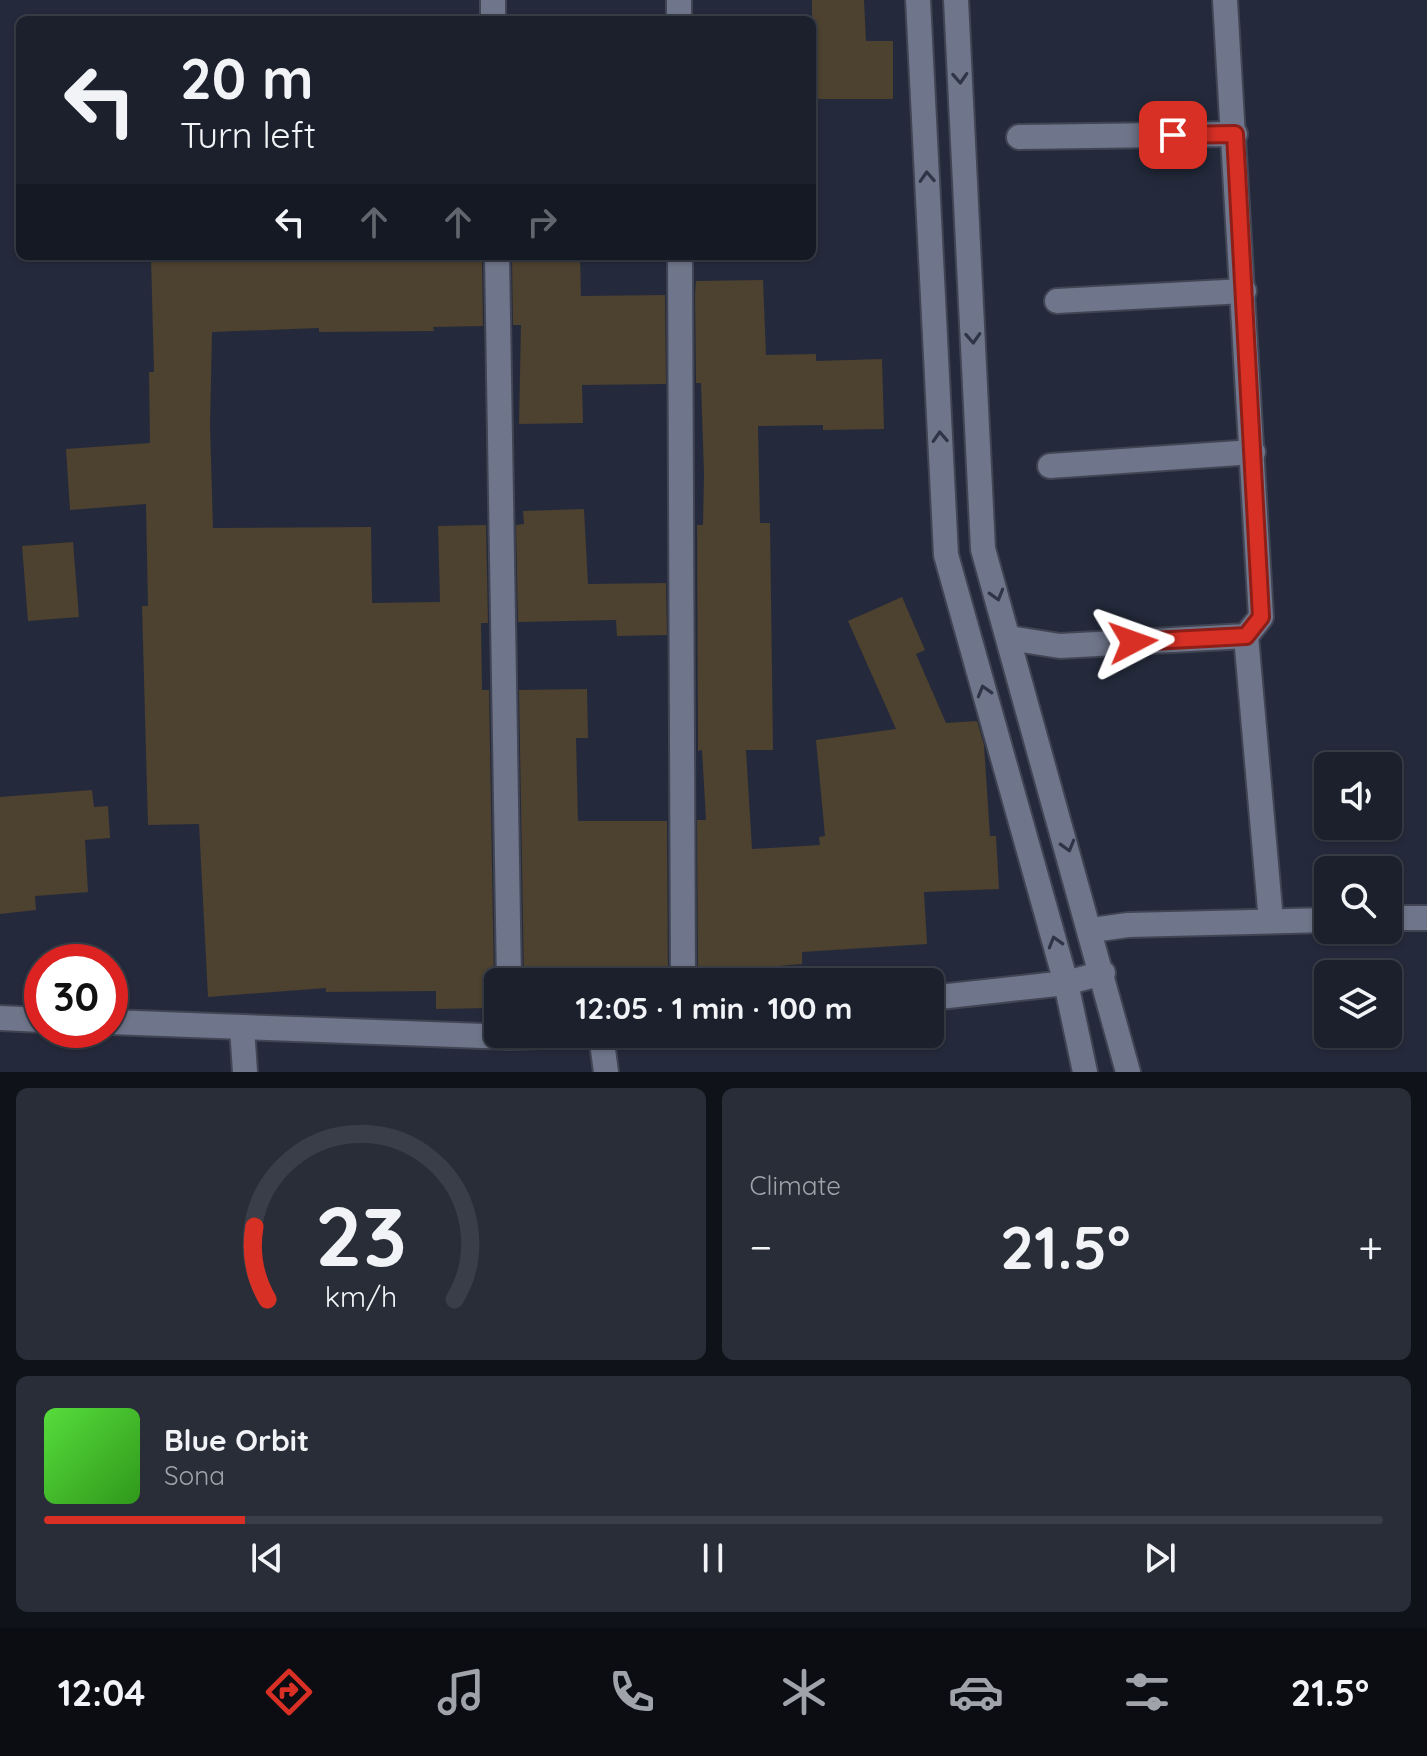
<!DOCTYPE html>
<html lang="en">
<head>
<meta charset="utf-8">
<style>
	body { margin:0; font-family:Quicksand,sans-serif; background:#282d38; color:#f1f3f6; height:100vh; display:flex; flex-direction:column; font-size:30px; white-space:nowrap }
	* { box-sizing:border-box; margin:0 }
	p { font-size:26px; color:#a0a3a9 }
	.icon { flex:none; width:44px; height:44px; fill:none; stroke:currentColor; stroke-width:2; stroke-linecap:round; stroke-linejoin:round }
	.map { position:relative; height:1072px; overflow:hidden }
	.details { display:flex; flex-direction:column; gap:16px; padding:16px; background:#0f1218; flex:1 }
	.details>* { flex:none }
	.banner { position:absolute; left:16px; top:16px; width:800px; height:244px; border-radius:12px; box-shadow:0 2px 6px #0004,0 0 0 2px #393e48; background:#1b202c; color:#f1f3f6; overflow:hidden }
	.controls { position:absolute; left:1314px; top:752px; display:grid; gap:16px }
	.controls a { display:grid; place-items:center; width:88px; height:88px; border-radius:12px; background:#1b202c; box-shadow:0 2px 6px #0004,0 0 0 2px #393e48; font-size:40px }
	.speed { position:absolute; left:24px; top:944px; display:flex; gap:16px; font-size:40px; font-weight:700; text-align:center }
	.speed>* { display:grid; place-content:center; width:104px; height:104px; border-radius:50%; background:#1b202c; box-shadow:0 2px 6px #0004,0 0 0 2px #393e48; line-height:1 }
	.speed .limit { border:12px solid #d22; background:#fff; color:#111 }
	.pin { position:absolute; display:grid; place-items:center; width:68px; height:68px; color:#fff; margin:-34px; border-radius:16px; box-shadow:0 4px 12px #0006 }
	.me { position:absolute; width:88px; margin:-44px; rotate:86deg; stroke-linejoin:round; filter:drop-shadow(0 0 6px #0008) }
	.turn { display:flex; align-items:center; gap:28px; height:168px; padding:0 32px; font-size:36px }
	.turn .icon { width:104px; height:104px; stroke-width:2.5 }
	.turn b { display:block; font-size:56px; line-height:68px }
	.lanes { display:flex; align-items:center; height:76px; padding:0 32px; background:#0003; justify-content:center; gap:40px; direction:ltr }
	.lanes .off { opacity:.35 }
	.big { font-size:60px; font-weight:700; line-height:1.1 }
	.details .tile { flex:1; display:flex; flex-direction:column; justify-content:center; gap:12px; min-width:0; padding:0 28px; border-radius:12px; background:#282d38 }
	.details .dial { align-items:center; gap:0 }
	.dial svg { height:208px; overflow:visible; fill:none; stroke:#393e48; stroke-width:7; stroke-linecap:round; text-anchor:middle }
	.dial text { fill:#f1f3f6; stroke:none }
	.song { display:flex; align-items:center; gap:24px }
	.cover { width:96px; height:96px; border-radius:12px; background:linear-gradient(135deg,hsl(110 70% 55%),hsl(110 70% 35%)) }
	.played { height:8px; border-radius:4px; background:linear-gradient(90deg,#d93025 15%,#393e48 15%) }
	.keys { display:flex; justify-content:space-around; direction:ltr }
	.heat { display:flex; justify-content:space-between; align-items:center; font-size:44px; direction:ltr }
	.details .tiles { flex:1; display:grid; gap:16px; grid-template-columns:1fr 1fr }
	.tile:last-child { grid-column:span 2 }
	.trip { position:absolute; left:484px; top:968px; width:460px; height:80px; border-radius:12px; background:#1b202c; box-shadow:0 2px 6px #0004,0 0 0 2px #393e48; font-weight:700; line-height:80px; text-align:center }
	.tabs { display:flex; height:128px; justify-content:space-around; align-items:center; background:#0b0d12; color:#a0a3a9 }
	.tabs .icon { width:56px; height:56px }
	.tabs .on { color:#d93025 }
	.tabs b { font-size:36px; color:#f1f3f6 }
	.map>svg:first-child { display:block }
</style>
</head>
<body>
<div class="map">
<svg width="1427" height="1072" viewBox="0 0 1427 1072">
	<rect width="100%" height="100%" fill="#242a3b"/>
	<!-- building -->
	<g fill="#4d412f">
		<path d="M 812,0 L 864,0 L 866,41 L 893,41 L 893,99 L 812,99 Z"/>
		<path d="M 257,256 L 482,260 L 483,326 L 433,327 L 434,331 L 319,332 L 319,328 L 212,332 L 210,426 L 213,528 L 371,527 L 372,603 L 440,602 L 438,526 L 486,525 L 488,623 L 481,623 L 482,690 L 489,690 L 494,982 L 490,982 L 490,1008 L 436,1009 L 436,991 L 326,992 L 326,988 L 208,997 L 199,824 L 148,825 L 142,606 L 148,606 L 146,504 L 70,510 L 66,449 L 150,443 L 149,372 L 154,372 L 151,258 Z"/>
		<path d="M 523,256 L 580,256 L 581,296 L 665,295 L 666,384 L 582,385 L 583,423 L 519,424 L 521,325 L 513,325 L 512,258 Z"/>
		<path d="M 763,280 L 766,355 L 816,354 L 816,361 L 882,359 L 884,429 L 823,430 L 823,425 L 758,426 L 760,523 L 770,523 L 773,750 L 746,750 L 752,849 L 820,845 L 819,837 L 825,836 L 816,740 L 896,729 L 848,621 L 902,597 L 925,650 L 916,654 L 946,723 L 977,721 L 984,745 L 990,836 L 996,836 L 999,889 L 924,892 L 927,944 L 802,952 L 802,964 L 779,966 L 779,982 L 737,982 L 736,968 L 698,970 L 697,820 L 706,820 L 702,750 L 698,751 L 697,525 L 703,525 L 704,473 L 701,383 L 696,383 L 695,294 L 696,281 Z"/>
		<path d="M 584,509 L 588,584 L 666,583 L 667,635 L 617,636 L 616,620 L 518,622 L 516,525 L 524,524 L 523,511 Z"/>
		<path d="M 73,542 L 79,617 L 28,621 L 22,546 Z"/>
		<path d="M 587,689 L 588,738 L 576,738 L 578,821 L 667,821 L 668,982 L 524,982 L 519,690 Z"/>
		<path d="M 92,790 L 94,807 L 108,806 L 110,838 L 85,840 L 88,892 L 35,896 L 36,910 L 0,914 L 0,797 Z"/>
	</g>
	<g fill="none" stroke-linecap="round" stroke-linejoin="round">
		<defs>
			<g id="minor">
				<path d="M 493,0 L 493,20"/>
				<path d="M 679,0 L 679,20"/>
				<path d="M 918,0 L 946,555 L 1066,983 L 1085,1072"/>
				<path d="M 956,0 L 983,549 L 1128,1072"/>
				<path d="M 1019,137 L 1235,134"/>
				<path d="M 497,256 L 509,982"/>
				<path d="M 680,256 L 683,982"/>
				<path d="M 1057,301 L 1244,291"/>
				<path d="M 1050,466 L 1253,452"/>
				<path d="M 1246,636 L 1271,921"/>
				<path d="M 1009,638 L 1060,646 L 1246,636 L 1261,617 L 1225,0"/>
				<path d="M 1388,918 L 1427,918"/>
				<path d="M 1092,930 L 1128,925 L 1328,920"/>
				<path d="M 930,998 L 1066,983 L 1103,973"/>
				<path d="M 0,1018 L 42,1020"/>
				<path d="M 110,1022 L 510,1037 L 607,1034"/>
				<path d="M 242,1027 L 245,1072"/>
				<path d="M 601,1035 L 606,1072"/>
			</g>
		</defs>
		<!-- minor casing -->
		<use href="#minor" stroke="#404453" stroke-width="28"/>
		<!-- minor -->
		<use href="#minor" stroke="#6f758a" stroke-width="24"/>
	</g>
	<!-- one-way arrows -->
	<defs><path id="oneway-chevron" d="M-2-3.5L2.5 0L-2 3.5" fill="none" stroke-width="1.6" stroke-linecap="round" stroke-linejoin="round" transform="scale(2)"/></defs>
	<g stroke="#2f3547">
		<use href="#oneway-chevron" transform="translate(960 78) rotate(87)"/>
		<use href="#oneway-chevron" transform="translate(927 177) rotate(-93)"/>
		<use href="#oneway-chevron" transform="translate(973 338) rotate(87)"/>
		<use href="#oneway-chevron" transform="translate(940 437) rotate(-93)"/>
		<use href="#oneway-chevron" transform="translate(997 595) rotate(74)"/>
		<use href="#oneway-chevron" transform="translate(984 691) rotate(-106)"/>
		<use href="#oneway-chevron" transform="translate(1068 846) rotate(74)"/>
		<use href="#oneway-chevron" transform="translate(1055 942) rotate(-106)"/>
	</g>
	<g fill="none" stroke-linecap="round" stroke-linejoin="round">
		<defs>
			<path id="route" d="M 1133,642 L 1246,636 L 1261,617 L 1235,134 L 1173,135"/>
		</defs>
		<!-- route casing -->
		<use href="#route" stroke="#8d1f18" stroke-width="20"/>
		<!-- route -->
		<use href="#route" stroke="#d93025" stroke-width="14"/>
	</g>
</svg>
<div class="controls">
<a><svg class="icon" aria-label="sound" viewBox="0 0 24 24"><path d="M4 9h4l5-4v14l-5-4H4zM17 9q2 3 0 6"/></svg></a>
<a><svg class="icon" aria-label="search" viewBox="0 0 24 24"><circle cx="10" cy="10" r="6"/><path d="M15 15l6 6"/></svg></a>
<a><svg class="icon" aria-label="layers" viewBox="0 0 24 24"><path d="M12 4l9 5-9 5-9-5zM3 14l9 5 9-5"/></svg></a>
</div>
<div class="speed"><div class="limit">30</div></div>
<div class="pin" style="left:1173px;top:135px;background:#d93025"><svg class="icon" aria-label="arrive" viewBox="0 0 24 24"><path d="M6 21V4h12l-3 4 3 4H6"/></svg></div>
<svg class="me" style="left:1133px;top:642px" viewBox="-20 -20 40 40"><path d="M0-17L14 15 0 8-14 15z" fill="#d93025" stroke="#fff" stroke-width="4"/></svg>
<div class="trip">12:05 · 1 min · 100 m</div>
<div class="banner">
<div class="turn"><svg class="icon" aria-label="left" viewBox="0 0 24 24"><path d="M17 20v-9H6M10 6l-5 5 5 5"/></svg><div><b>20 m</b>Turn left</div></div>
<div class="lanes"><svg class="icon" aria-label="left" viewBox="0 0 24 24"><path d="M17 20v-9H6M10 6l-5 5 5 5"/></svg><svg class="icon off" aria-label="ahead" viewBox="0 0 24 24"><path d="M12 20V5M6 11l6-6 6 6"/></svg><svg class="icon off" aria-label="ahead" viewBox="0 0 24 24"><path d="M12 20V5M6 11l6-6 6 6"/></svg><svg class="icon off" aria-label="right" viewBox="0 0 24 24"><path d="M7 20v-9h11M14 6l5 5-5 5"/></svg></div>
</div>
</div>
<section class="details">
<div class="tiles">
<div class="tile dial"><svg viewBox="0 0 100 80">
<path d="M14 69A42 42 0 1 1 86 69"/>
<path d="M14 69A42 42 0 0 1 9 41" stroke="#d93025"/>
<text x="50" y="56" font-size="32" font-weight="700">23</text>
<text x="50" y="72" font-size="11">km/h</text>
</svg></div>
<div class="tile"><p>Climate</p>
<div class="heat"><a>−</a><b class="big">21.5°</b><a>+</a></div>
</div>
<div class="tile">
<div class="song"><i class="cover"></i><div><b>Blue Orbit</b><p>Sona</p></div></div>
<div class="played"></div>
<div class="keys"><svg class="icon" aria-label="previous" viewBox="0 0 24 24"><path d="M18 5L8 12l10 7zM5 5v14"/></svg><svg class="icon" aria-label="pause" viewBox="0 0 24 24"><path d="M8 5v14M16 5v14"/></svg><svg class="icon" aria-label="next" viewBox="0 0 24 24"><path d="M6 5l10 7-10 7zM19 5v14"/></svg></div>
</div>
</div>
</section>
<nav class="tabs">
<b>12:04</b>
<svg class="icon on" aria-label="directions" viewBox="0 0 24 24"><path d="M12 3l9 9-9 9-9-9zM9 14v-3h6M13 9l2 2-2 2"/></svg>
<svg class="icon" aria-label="music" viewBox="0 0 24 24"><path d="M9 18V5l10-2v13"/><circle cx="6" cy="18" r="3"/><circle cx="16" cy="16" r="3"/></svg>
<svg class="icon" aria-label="phone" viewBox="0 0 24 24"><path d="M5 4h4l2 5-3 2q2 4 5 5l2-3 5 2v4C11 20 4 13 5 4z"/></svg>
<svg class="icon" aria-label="climate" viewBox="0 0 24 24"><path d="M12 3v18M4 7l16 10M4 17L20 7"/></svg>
<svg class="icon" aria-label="car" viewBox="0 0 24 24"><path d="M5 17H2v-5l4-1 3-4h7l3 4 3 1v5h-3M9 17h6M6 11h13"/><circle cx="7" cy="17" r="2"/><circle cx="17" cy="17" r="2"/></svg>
<svg class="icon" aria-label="filters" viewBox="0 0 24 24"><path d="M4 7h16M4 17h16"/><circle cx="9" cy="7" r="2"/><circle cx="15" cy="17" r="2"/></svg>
<b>21.5°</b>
</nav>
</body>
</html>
